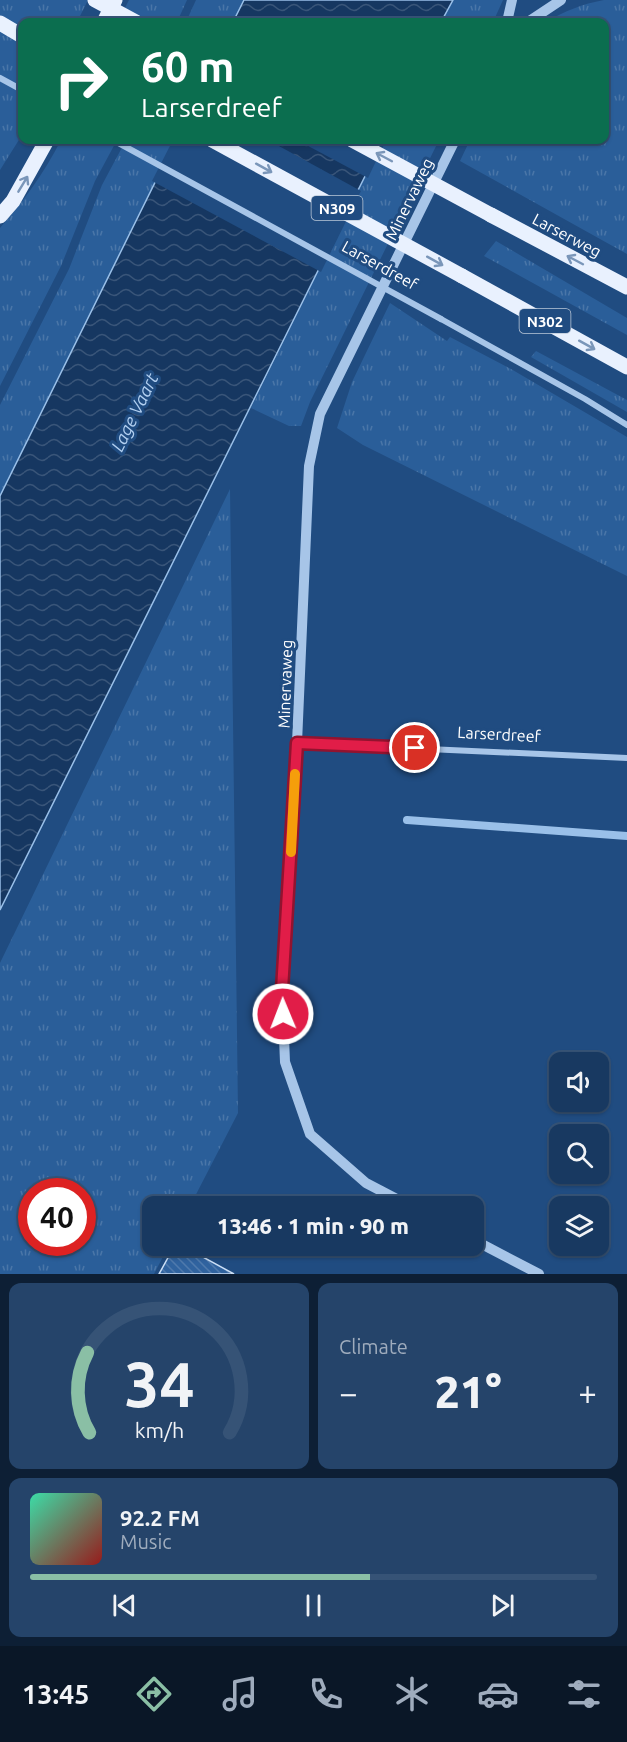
<!DOCTYPE html>
<html lang="en">
<head>
<meta charset="utf-8">
<style>
	body { margin:0; font-family:Ubuntu,sans-serif; background:#25446a; color:#f1f3f6; height:100vh; display:flex; flex-direction:column; font-size:22px; white-space:nowrap }
	* { box-sizing:border-box; margin:0 }
	p { font-size:20px; color:#9facbd }
	.icon { flex:none; width:33px; height:33px; fill:none; stroke:currentColor; stroke-width:2; stroke-linecap:round; stroke-linejoin:round }
	.map { position:relative; height:1274px; overflow:hidden }
	.side { display:flex; flex-direction:column; gap:9px; padding:9px; background:#0d1f35; flex:1 }
	.side>* { flex:none }
	.banner { position:absolute; left:18px; top:18px; width:591px; height:126px; border-radius:12px; box-shadow:0 2px 4px #0004,0 0 0 2px #365376; background:#0b6e4f; color:#fff; overflow:hidden }
	.tools { position:absolute; left:549px; top:1052px; display:grid; gap:12px }
	.tools a { display:grid; place-items:center; width:60px; height:60px; border-radius:12px; background:#183961; box-shadow:0 2px 4px #0004,0 0 0 2px #365376; font-size:30px }
	.speed { position:absolute; left:18px; top:1178px; display:flex; gap:12px; font-size:30px; font-weight:700; text-align:center }
	.speed>* { display:grid; place-content:center; width:78px; height:78px; border-radius:50%; background:#183961; box-shadow:0 2px 4px #0004,0 0 0 2px #365376; line-height:1 }
	.speed .limit { border:9px solid #d22; background:#fff; color:#111 }
	.pin { position:absolute; display:grid; place-items:center; width:51px; height:51px; color:#fff; margin:-26px; border:3px solid #fff; border-radius:50%; box-shadow:0 2px 6px #0007 }
	.me { position:absolute; width:66px; margin:-33px; rotate:359deg; stroke-linejoin:round; filter:drop-shadow(0 0 4px #0008) }
	.turn { display:flex; align-items:center; gap:21px; height:126px; padding:0 24px; font-size:27px }
	.turn .icon { width:78px; height:78px; stroke-width:2.5 }
	.turn b { display:block; font-size:42px; line-height:51px }
	.big { font-size:45px; font-weight:800; line-height:1.1 }
	.side .widget { flex:1; display:flex; flex-direction:column; justify-content:center; gap:9px; min-width:0; padding:0 21px; border-radius:12px; background:#25446a }
	.side .dial { align-items:center; gap:0 }
	.dial svg { height:156px; overflow:visible; fill:none; stroke:#365376; stroke-width:7; stroke-linecap:round; text-anchor:middle }
	.dial text { fill:#f1f3f6; stroke:none }
	.song { display:flex; align-items:center; gap:18px }
	.cover { width:72px; height:72px; border-radius:9px; background:linear-gradient(135deg,hsl(160 70% 55%),hsl(0 70% 35%)) }
	.played { height:6px; border-radius:3px; background:linear-gradient(90deg,#8abfa5 60%,#365376 60%) }
	.keys { display:flex; justify-content:space-around; direction:ltr }
	.heat { display:flex; justify-content:space-between; align-items:center; font-size:33px; direction:ltr }
	.side .tiles { flex:1; display:grid; gap:9px; grid-template-columns:1fr 1fr }
	.widget:last-child { grid-column:span 2 }
	.trip { position:absolute; left:142px; top:1196px; width:342px; height:60px; border-radius:12px; background:#183961; box-shadow:0 2px 4px #0004,0 0 0 2px #365376; font-weight:800; line-height:60px; text-align:center }
	.tabs { display:flex; height:96px; justify-content:space-around; align-items:center; background:#0a1727; color:#9facbd }
	.tabs .icon { width:42px; height:42px }
	.tabs .active { color:#8abfa5 }
	.tabs b { font-size:27px; color:#f1f3f6 }
	.map>svg:first-child { display:block }
</style>
</head>
<body>
<div class="map">
<svg width="627" height="1274" viewBox="0 0 627 1274">
	<defs>
		<pattern id="grass-tufts" width="24" height="20" patternUnits="userSpaceOnUse" patternTransform="scale(1.5)"><rect width="24" height="20" fill="#2a5e99"/><path d="M3 7l-1-3M5 7V3M7 7l1-3M15 17l-1-3M17 17v-4M19 17l1-3" fill="none" stroke="#4a76a8"/></pattern>
		<pattern id="water-waves" width="16" height="10" patternUnits="userSpaceOnUse" patternTransform="scale(1.5)"><rect width="16" height="10" fill="#163761"/><path d="M0 5q4-4 8 0t8 0" fill="none" stroke="#395579"/></pattern>
		<pattern id="building-back-hatch" width="6" height="6" patternUnits="userSpaceOnUse" patternTransform="scale(1.5)"><rect width="6" height="6" fill="#30639f"/><path d="M-1 5l2 2M0 0l6 6M5-1l2 2" fill="none" stroke="#4f7aad"/></pattern>
	</defs>
	<rect width="100%" height="100%" fill="#204c81"/>
	<!-- grass -->
	<g fill="url(#grass-tufts)" fill-rule="evenodd">
		<path d="M 0,0 L 88,0 L 77,22 L 22,22 L 22,135 L 0,170 Z"/>
		<path d="M 129,0 L 187,0 L 177,22 L 118,22 Z"/>
		<path d="M 196,0 L 244,0 L 233,22 L 186,22 Z"/>
		<path d="M 453,0 L 503,0 L 493,22 L 441,22 Z"/>
		<path d="M 604,0 L 627,0 L 627,254 L 460,161 L 470,140 L 604,140 L 604,22 L 546,22 C 565,11 582,4 604,0 Z"/>
		<path d="M 61,140 L 117,140 L 95,181 L 61,266 L 0,386 L 0,228 C 24,201 44,173 61,140 Z"/>
		<path d="M 126,140 L 176,140 L 0,496 L 0,405 L 69,269 L 102,185 Z"/>
		<path d="M 383,140 L 439,140 L 310,402 L 301,426 L 289,426 L 251,408 Z"/>
		<path d="M 496,241 L 627,318 L 627,335 L 484,256 Z"/>
		<path d="M 390,303 L 447,341 L 450,337 L 511,369 L 627,437 L 627,576 L 363,445 L 337,428 L 352,382 Z"/>
		<path d="M 536,351 L 627,400 L 627,412 L 531,357 Z"/>
		<path d="M 230,489 L 238,1113 L 190,1206 L 153,1206 L 153,1245 L 169,1245 L 154,1274 L 0,1274 L 0,963 ZM 32,1191 L 82,1191 L 82,1242 L 32,1242 Z"/>
	</g>
	<!-- water -->
	<g fill="url(#water-waves)" stroke="#9ac0e9" stroke-width="1.5">
		<path d="M 244,0 L 453,0 L 441,22 L 233,22 Z"/>
		<path d="M 176,140 L 383,140 L 0,910 L 0,496 Z"/>
	</g>
	<!-- pier -->
	<g fill="#204c81">
		<path d="M 173,140 L 268,140 L 361,191 L 321,272 L 152,181 Z"/>
		<path d="M 297,140 L 386,140 L 368,178 Z"/>
	</g>
	<g fill="none" stroke-linecap="round" stroke-linejoin="round">
		<!-- stream -->
		<path stroke="#9ac0e9" stroke-width="8" d="M 407,820 L 627,836"/>
	</g>
	<!-- building -->
	<path fill="url(#building-back-hatch)" stroke="#cbdff6" stroke-width="1.5" d="M 175,1245 L 181,1245 L 234,1274 L 159,1274 Z"/>
	<g fill="none" stroke-linecap="round" stroke-linejoin="round">
		<!-- minor -->
		<g stroke="#a7c5e8" stroke-width="6">
			<path d="M 0,78 L 22,90"/>
			<path d="M 441,319 L 585,399 L 627,425"/>
			<path d="M 297,743 L 627,758"/>
		</g>
		<!-- tertiary -->
		<g stroke="#a7c5e8" stroke-width="10">
			<path d="M 507,22 L 512,0"/>
			<path d="M 528,22 L 561,0"/>
			<path d="M 410,1206 L 366,1183 L 310,1134 L 285,1062 L 282,990 L 297,743 L 309,466 L 320,414 L 455,140"/>
			<path d="M 474,1240 L 539,1274"/>
		</g>
		<!-- primary -->
		<g stroke="#e9f1fe" stroke-width="15">
			<path d="M 104,22 L 115,0"/>
			<path d="M 0,23 L 22,36"/>
			<path d="M 491,215 L 627,287"/>
			<path d="M 0,216 L 13,201 L 47,140"/>
			<path d="M 462,276 L 627,367"/>
		</g>
		<!-- minor-bridge -->
		<path stroke="#a7c5e8" stroke-width="6" d="M 113,140 L 441,319"/>
		<!-- primary-bridge -->
		<g stroke="#e9f1fe" stroke-width="15">
			<path d="M 95,0 L 136,22"/>
			<path d="M 212,140 L 462,276"/>
			<path d="M 352,140 L 491,215"/>
		</g>
	</g>
	<!-- one-way arrows -->
	<defs><path id="oneway-shaft" d="M-6 0H5M1.5-3L5.5 0L1.5 3" fill="none" stroke-width="1.6" stroke-linecap="round" stroke-linejoin="round" transform="scale(1.5)"/></defs>
	<g stroke="#7a96b9">
		<use href="#oneway-shaft" transform="translate(384 157) rotate(-152)"/>
		<use href="#oneway-shaft" transform="translate(264 168) rotate(29)"/>
		<use href="#oneway-shaft" transform="translate(23 184) rotate(-59)"/>
		<use href="#oneway-shaft" transform="translate(575 260) rotate(-152)"/>
		<use href="#oneway-shaft" transform="translate(435 261) rotate(29)"/>
		<use href="#oneway-shaft" transform="translate(587 345) rotate(29)"/>
	</g>
	<g fill="none" stroke-linecap="round" stroke-linejoin="round">
		<defs>
			<path id="route" d="M 283,1014 L 282,990 L 297,743 L 415,748"/>
		</defs>
		<!-- route casing -->
		<use href="#route" stroke="#92132f" stroke-width="15"/>
		<!-- route -->
		<use href="#route" stroke="#e11d48" stroke-width="10"/>
		<!-- slow -->
		<path stroke="#f59e0b" stroke-width="10" d="M 291,852 L 295,774"/>
	</g>
	<g text-anchor="middle" dominant-baseline="central" stroke-width="6" stroke-linejoin="round" paint-order="stroke">
		<!-- shield labels -->
		<g fill="#204c81" stroke="#bcc9d9" stroke-width="1.5">
			<rect x="311.5" y="196" width="51" height="24" rx="4.5"/>
			<rect x="519.5" y="309" width="51" height="24" rx="4.5"/>
		</g>
		<g font-size="15" font-weight="bold" fill="#fff">
			<text x="337" y="208">N309</text>
			<text x="545" y="321">N302</text>
		</g>
		<!-- street labels -->
		<g font-size="16" fill="#fff" stroke="#204c81">
			<text transform="translate(409 199) rotate(-64)">Minervaweg</text>
			<text transform="translate(567 235) rotate(28)">Larserweg</text>
			<text transform="translate(380 265) rotate(29)">Larserdreef</text>
			<text transform="translate(285 684) rotate(-88)">Minervaweg</text>
			<text transform="translate(499 734) rotate(3)">Larserdreef</text>
		</g>
		<!-- water labels -->
		<g font-size="18" font-style="italic" fill="#b2cff0" stroke="#204c81">
			<text transform="translate(134 412) rotate(-64)">Lage Vaart</text>
		</g>
	</g>
</svg>
<div class="tools">
<a><svg class="icon" aria-label="sound" viewBox="0 0 24 24"><path d="M4 9h4l5-4v14l-5-4H4zM17 9q2 3 0 6"/></svg></a>
<a><svg class="icon" aria-label="search" viewBox="0 0 24 24"><circle cx="10" cy="10" r="6"/><path d="M15 15l6 6"/></svg></a>
<a><svg class="icon" aria-label="layers" viewBox="0 0 24 24"><path d="M12 4l9 5-9 5-9-5zM3 14l9 5 9-5"/></svg></a>
</div>
<div class="speed"><div class="limit">40</div></div>
<div class="pin" style="left:415px;top:748px;background:#d93025"><svg class="icon" aria-label="arrive" viewBox="0 0 24 24"><path d="M6 21V4h12l-3 4 3 4H6"/></svg></div>
<svg class="me" style="left:283px;top:1014px" viewBox="-20 -20 40 40"><circle r="17" fill="#e11d48" stroke="#fff" stroke-width="3"/><path d="M0-11L8 9 0 5-8 9z" fill="#fff"/></svg>
<div class="trip">13:46 · 1 min · 90 m</div>
<div class="banner">
<div class="turn"><svg class="icon" aria-label="right" viewBox="0 0 24 24"><path d="M7 20v-9h11M14 6l5 5-5 5"/></svg><div><b>60 m</b>Larserdreef</div></div>
</div>
</div>
<section class="side">
<div class="tiles">
<div class="widget dial"><svg viewBox="0 0 100 80">
<path d="M14 69A42 42 0 1 1 86 69"/>
<path d="M14 69A42 42 0 0 1 13 28" stroke="#8abfa5"/>
<text x="50" y="56" font-size="32" font-weight="700">34</text>
<text x="50" y="72" font-size="11">km/h</text>
</svg></div>
<div class="widget"><p>Climate</p>
<div class="heat"><a>−</a><b class="big">21°</b><a>+</a></div>
</div>
<div class="widget">
<div class="song"><i class="cover"></i><div><b>92.2 FM</b><p>Music</p></div></div>
<div class="played"></div>
<div class="keys"><svg class="icon" aria-label="previous" viewBox="0 0 24 24"><path d="M18 5L8 12l10 7zM5 5v14"/></svg><svg class="icon" aria-label="pause" viewBox="0 0 24 24"><path d="M8 5v14M16 5v14"/></svg><svg class="icon" aria-label="next" viewBox="0 0 24 24"><path d="M6 5l10 7-10 7zM19 5v14"/></svg></div>
</div>
</div>
</section>
<nav class="tabs">
<b>13:45</b>
<svg class="icon active" aria-label="directions" viewBox="0 0 24 24"><path d="M12 3l9 9-9 9-9-9zM9 14v-3h6M13 9l2 2-2 2"/></svg>
<svg class="icon" aria-label="music" viewBox="0 0 24 24"><path d="M9 18V5l10-2v13"/><circle cx="6" cy="18" r="3"/><circle cx="16" cy="16" r="3"/></svg>
<svg class="icon" aria-label="phone" viewBox="0 0 24 24"><path d="M5 4h4l2 5-3 2q2 4 5 5l2-3 5 2v4C11 20 4 13 5 4z"/></svg>
<svg class="icon" aria-label="climate" viewBox="0 0 24 24"><path d="M12 3v18M4 7l16 10M4 17L20 7"/></svg>
<svg class="icon" aria-label="car" viewBox="0 0 24 24"><path d="M5 17H2v-5l4-1 3-4h7l3 4 3 1v5h-3M9 17h6M6 11h13"/><circle cx="7" cy="17" r="2"/><circle cx="17" cy="17" r="2"/></svg>
<svg class="icon" aria-label="filters" viewBox="0 0 24 24"><path d="M4 7h16M4 17h16"/><circle cx="9" cy="7" r="2"/><circle cx="15" cy="17" r="2"/></svg>
</nav>
</body>
</html>
